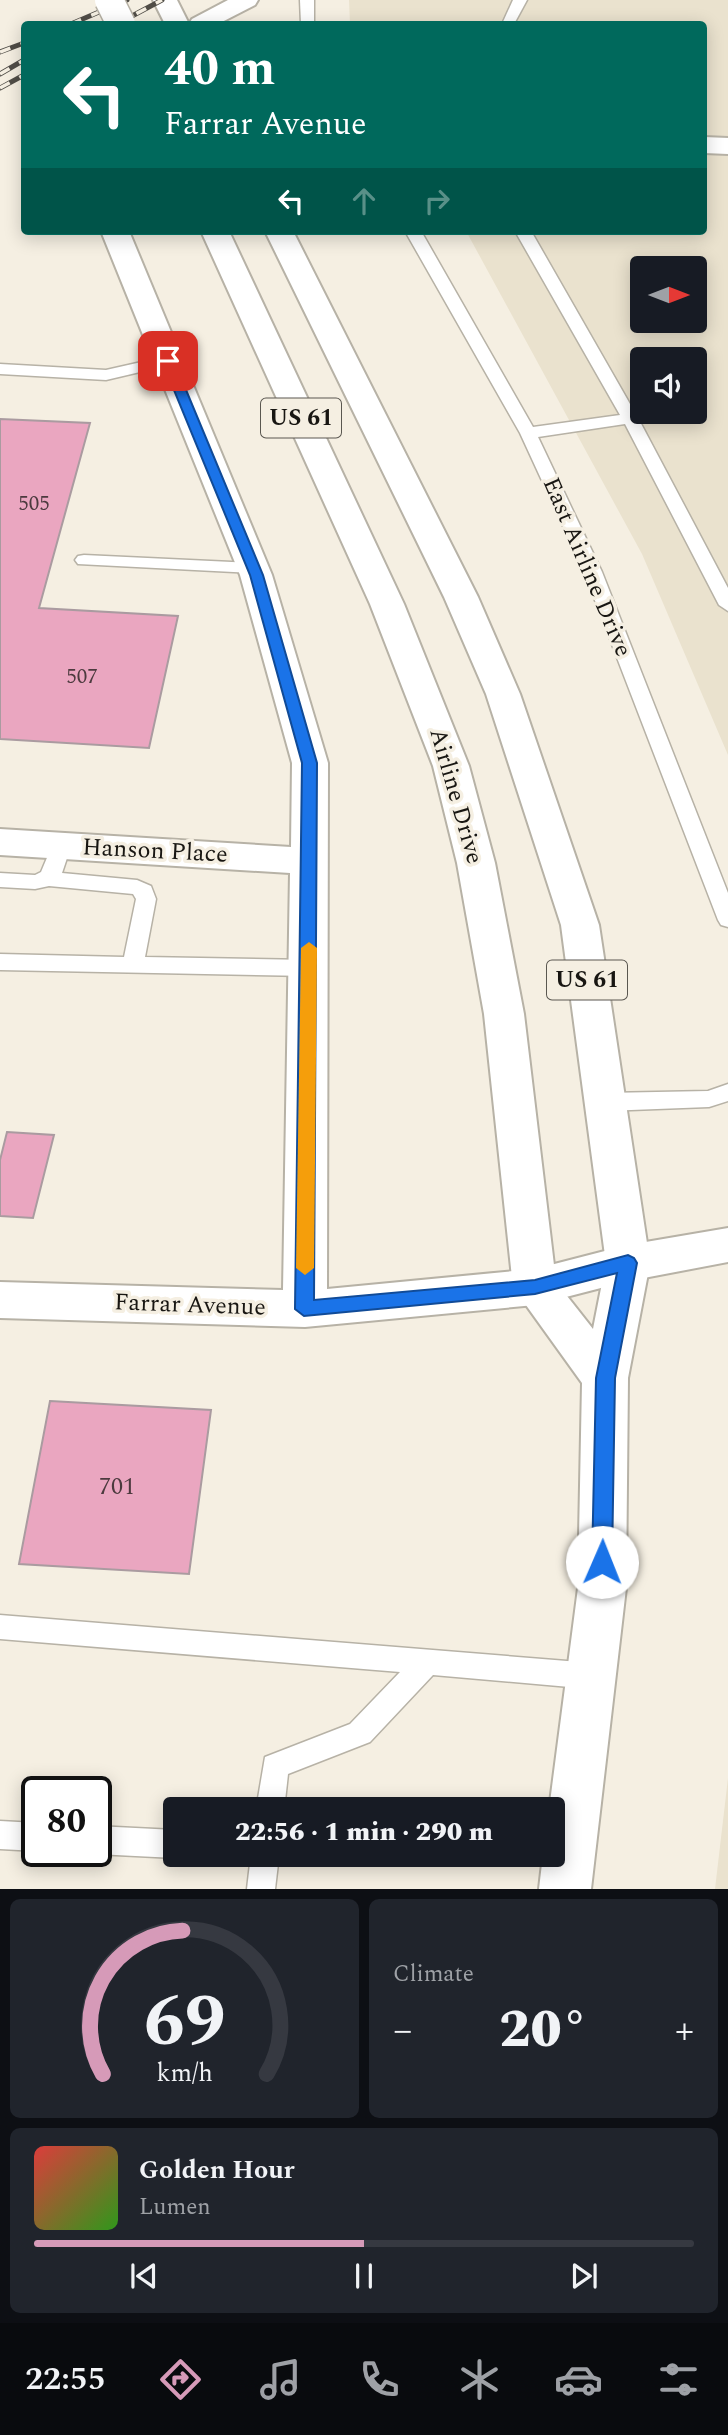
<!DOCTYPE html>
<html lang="en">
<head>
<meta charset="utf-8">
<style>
	body { margin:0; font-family:Spectral,serif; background:#20242c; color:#f1f3f6; height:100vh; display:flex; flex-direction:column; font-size:26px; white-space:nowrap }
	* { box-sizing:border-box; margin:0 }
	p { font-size:23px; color:#9ea1a6 }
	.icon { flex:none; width:38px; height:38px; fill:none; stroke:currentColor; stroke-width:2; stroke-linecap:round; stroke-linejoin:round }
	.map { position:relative; height:1889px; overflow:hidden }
	.drawer { display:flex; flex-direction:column; gap:10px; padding:10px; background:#0d0f14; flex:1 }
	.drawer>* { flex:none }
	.banner { position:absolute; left:21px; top:21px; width:686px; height:214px; border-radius:7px; box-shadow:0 4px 18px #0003; background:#00695c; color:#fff; overflow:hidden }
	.needle { width:46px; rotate:90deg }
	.buttons { position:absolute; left:630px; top:256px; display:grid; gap:14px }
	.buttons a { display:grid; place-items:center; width:77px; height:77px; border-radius:7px; background:#171b24; box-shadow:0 4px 18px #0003; font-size:35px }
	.speed { position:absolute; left:21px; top:1776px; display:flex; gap:14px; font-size:35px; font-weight:700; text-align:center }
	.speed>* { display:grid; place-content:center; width:91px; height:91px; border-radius:50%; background:#171b24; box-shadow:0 4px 18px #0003; line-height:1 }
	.speed .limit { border:4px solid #111; border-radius:10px; background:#fff; color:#111 }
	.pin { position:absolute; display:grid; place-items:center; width:60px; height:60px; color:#fff; margin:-30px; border-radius:14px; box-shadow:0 4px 10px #0006 }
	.me { position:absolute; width:77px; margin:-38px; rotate:1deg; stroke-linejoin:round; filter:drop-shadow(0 0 5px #0008) }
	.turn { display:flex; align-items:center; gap:24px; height:147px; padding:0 28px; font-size:32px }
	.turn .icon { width:91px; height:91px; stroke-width:2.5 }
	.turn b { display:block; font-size:49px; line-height:60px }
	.lanes { display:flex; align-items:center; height:66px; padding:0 28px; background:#0003; justify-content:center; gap:35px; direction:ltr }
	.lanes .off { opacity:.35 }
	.big { font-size:52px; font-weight:800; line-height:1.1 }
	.drawer .widget { flex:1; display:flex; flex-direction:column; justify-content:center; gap:10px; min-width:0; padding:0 24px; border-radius:10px; background:#20242c }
	.drawer .dial { align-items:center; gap:0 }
	.dial svg { height:182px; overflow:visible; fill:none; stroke:#363941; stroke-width:7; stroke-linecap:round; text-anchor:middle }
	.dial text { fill:#f1f3f6; stroke:none }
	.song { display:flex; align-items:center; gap:21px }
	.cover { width:84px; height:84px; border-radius:10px; background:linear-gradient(135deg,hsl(0 70% 55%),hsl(110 70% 35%)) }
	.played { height:7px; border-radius:4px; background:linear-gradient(90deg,#d69ab8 50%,#363941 50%) }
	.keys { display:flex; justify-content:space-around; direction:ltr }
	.heat { display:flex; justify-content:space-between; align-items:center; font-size:38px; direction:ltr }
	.drawer .tiles { flex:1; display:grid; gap:10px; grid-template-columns:1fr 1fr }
	.widget:last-child { grid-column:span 2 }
	.trip { position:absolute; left:163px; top:1797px; width:402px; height:70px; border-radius:7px; background:#171b24; box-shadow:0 4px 18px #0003; font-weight:800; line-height:70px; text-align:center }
	.tab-bar { display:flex; height:112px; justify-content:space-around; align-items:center; background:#090b0e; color:#9ea1a6 }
	.tab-bar .icon { width:49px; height:49px }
	.tab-bar .on { color:#d69ab8 }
	.tab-bar b { font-size:32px; color:#f1f3f6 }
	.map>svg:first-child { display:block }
</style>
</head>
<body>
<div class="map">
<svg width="728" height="1889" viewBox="0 0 728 1889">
	<rect width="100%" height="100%" fill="#f5efe2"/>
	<!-- built -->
	<g fill="#eae2ce" fill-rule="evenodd">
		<path d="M 349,0 L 728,0 L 728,755 L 642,554 L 466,231 L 704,231 L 704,24 L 350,24 ZM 642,268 L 695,268 L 695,320 L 642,320 ZM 642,359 L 695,359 L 695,411 L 642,411 Z"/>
		<path d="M 728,1778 L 728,1889 L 715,1889 Z"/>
	</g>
	<!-- building -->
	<g fill="#eaa6c0" stroke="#aa9ba0" stroke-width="2">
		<path d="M 0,419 L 90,423 L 39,608 L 178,616 L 149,748 L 0,739 Z"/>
		<path d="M 7,1132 L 54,1135 L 33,1218 L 0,1216 L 0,1160 Z"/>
		<path d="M 50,1401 L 211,1410 L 189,1574 L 19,1564 Z"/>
	</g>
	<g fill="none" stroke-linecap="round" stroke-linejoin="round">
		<defs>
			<g id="lane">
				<path d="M 300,0 L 314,0 L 314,24 L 301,24 Z"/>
				<path d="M 513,0 L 527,0 L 514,24 L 502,24 Z"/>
				<path d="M 405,231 L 421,231 L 533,427 L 620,415 L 515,231 L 531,231 L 638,418 L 728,588 L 728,611 L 719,605 L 625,424 L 538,437 L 602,572 L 728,893 L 728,927 L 721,925 L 718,920 L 584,572 L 520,433 Z"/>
				<path d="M 168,356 L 174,358 L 174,364 L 106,380 L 0,374 L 0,364 L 106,370 Z"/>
				<path d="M 84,555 L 253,563 L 262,568 L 253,573 L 78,564 L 75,560 L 78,556 Z"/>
				<path d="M 61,839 L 71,846 L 62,873 L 137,880 L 151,886 L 156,899 L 145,957 L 309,960 L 316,963 L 320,968 L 316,973 L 309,976 L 0,970 L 0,954 L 124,957 L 136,899 L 133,894 L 49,886 L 35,889 L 0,887 L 0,873 L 35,875 L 41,872 L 54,841 Z"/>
				<path d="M 728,1084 L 728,1101 L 709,1107 L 605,1111 L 597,1108 L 594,1102 L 597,1096 L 605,1093 L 708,1091 Z"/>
				<path d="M 0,1615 L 592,1663 L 602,1667 L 606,1676 L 602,1685 L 592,1689 L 433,1675 L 370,1742 L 288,1774 L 284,1810 L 256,1810 L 265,1757 L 350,1724 L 400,1672 L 0,1639 Z"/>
				<path d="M 0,1821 L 37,1823 L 37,1851 L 0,1849 Z"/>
				<path d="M 96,1826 L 175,1830 L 175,1855 L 182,1855 L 175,1858 L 96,1854 L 90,1852 L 96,1852 Z"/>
				<path d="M 251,1855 L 279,1855 L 275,1889 L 247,1889 Z"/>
			</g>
			<g id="street">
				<path d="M 228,0 L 258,0 L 255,5 L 218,24 L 189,24 L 192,19 Z"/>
				<path d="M 704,137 L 728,138 L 728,154 L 704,153 Z"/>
				<path d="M 101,231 L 129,231 L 272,575 L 328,763 L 327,1289 L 535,1269 L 628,1245 L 728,1228 L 728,1262 L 628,1281 L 535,1305 L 305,1327 L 0,1318 L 0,1282 L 283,1290 L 290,873 L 0,855 L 0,829 L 291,847 L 292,763 L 240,575 Z"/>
			</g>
			<g id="highway">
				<path d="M 153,0 L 177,0 L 189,24 L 165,24 Z"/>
				<path d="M 201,231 L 229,231 L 404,604 L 469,766 L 495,863 L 524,1014 L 556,1282 L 593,1329 L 606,1263 L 561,925 L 486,694 L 444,597 L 265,231 L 293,231 L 478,597 L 520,694 L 599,925 L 650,1263 L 628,1378 L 626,1588 L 591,1889 L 539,1889 L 543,1855 L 553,1855 L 553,1810 L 549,1810 L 578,1588 L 582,1383 L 513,1287 L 484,1014 L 457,863 L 433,766 L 370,604 Z"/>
			</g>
		</defs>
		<!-- lane casing -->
		<use href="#lane" stroke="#b7b2a6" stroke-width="3"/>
		<!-- street casing -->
		<use href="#street" stroke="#b7b2a6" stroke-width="4"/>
		<!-- highway casing -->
		<use href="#highway" stroke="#b7b2a6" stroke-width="4"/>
		<!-- lane -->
		<use href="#lane" fill="#fff" fill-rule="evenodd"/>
		<!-- street -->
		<use href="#street" fill="#fff" fill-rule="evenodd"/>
		<!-- highway -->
		<use href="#highway" fill="#fff" fill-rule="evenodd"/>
		<defs>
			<g id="rail">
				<path d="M 71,24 L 127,0"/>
				<path d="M 117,24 L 162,0"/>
				<path d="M 0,52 L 24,43"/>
				<path d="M 0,74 L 24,60"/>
				<path d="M 0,88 L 24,75"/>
			</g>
		</defs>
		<!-- rail casing -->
		<use href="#rail" stroke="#504d47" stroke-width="5"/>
		<!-- rail -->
		<use href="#rail" stroke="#f5efe2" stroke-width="3.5" stroke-dasharray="11" stroke-linecap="butt"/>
		<defs>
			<path id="highway-bridge" d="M 109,0 L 121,24"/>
		</defs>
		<!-- highway-bridge casing -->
		<use href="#highway-bridge" stroke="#b7b2a6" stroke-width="31" stroke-linecap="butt"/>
		<!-- highway-bridge -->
		<use href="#highway-bridge" stroke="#fff" stroke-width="28"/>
	</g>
	<!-- route -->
	<path fill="#1a73e8" stroke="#114b97" stroke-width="2" d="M 168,357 L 174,361 L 263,575 L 317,763 L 314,1300 L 535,1280 L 628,1255 L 634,1258 L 637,1263 L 615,1378 L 612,1562 L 609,1568 L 602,1571 L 595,1568 L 592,1562 L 596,1378 L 617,1273 L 535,1294 L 304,1316 L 295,1309 L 302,763 L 250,575 L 162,361 Z"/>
	<!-- slow -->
	<path fill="#f59e0b" d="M 309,942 L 317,948 L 314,1268 L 305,1275 L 296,1268 L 301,948 Z"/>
	<g text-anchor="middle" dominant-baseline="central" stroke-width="7" stroke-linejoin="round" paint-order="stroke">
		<!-- number labels -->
		<g font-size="21" fill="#4c3a3e">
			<text x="34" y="504">505</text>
			<text x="82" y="677">507</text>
		</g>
		<!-- shield labels -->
		<g fill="#f5efe2" stroke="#5a5750" stroke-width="2">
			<rect x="261" y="398.5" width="80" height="39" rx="5"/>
			<rect x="547" y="960.5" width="80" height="39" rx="5"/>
		</g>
		<g font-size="23" font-weight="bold" fill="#181612">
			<text x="301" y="418">US 61</text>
			<text x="587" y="980">US 61</text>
		</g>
		<!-- street labels -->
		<g font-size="24" fill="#181612" stroke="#f5efe2">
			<text transform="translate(587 567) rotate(67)">East Airline Drive</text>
			<text transform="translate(456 796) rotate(74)">Airline Drive</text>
			<text transform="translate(155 851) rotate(3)">Hanson Place</text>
			<text transform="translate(190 1305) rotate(2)">Farrar Avenue</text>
		</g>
		<!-- near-number labels -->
		<g font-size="24" fill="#4c3a3e">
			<text x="117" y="1487">701</text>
		</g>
	</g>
</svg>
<div class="buttons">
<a><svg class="needle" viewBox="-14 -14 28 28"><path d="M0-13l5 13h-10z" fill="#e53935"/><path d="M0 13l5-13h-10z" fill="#9ea1a6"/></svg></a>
<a><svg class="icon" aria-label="sound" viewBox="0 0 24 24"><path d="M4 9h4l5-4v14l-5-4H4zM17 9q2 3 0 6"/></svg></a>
</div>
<div class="speed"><div class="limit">80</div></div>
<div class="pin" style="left:168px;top:361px;background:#d93025"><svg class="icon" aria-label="arrive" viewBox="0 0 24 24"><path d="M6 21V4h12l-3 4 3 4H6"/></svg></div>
<svg class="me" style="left:602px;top:1562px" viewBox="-20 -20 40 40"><circle r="19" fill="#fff"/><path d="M0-13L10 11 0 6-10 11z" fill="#1a73e8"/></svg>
<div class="trip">22:56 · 1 min · 290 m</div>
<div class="banner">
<div class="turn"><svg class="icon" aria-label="left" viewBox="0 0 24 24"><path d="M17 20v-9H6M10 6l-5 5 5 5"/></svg><div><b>40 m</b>Farrar Avenue</div></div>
<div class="lanes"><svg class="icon" aria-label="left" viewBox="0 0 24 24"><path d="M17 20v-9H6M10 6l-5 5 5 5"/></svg><svg class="icon off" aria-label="ahead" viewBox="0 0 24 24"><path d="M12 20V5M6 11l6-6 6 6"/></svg><svg class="icon off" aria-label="right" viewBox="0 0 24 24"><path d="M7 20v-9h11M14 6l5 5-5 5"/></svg></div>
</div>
</div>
<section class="drawer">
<div class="tiles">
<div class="widget dial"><svg viewBox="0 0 100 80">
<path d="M14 69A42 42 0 1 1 86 69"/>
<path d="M14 69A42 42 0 0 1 49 6" stroke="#d69ab8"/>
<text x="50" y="56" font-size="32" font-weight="700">69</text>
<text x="50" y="72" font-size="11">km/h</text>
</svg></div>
<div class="widget"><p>Climate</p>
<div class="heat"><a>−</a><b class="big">20°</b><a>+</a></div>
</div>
<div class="widget">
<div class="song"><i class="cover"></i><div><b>Golden Hour</b><p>Lumen</p></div></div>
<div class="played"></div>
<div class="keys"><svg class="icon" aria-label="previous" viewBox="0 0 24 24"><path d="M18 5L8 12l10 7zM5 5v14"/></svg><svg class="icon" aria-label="pause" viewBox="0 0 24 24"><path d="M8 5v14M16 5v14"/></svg><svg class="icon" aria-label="next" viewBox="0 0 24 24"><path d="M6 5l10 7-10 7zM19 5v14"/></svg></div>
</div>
</div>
</section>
<nav class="tab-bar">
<b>22:55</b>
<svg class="icon on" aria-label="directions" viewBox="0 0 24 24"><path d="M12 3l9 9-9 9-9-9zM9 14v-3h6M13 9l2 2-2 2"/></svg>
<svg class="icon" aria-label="music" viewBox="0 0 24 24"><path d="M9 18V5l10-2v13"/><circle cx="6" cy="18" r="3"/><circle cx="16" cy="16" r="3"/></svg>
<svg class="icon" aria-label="phone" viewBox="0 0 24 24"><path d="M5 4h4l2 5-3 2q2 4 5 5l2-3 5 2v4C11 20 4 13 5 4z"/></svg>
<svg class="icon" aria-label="climate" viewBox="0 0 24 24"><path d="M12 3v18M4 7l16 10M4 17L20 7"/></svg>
<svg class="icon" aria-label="car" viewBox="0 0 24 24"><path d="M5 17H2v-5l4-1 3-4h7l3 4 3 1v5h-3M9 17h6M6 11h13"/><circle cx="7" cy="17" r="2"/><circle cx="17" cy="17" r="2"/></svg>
<svg class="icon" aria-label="filters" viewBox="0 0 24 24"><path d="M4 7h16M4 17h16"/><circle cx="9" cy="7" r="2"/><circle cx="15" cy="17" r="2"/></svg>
</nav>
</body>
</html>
